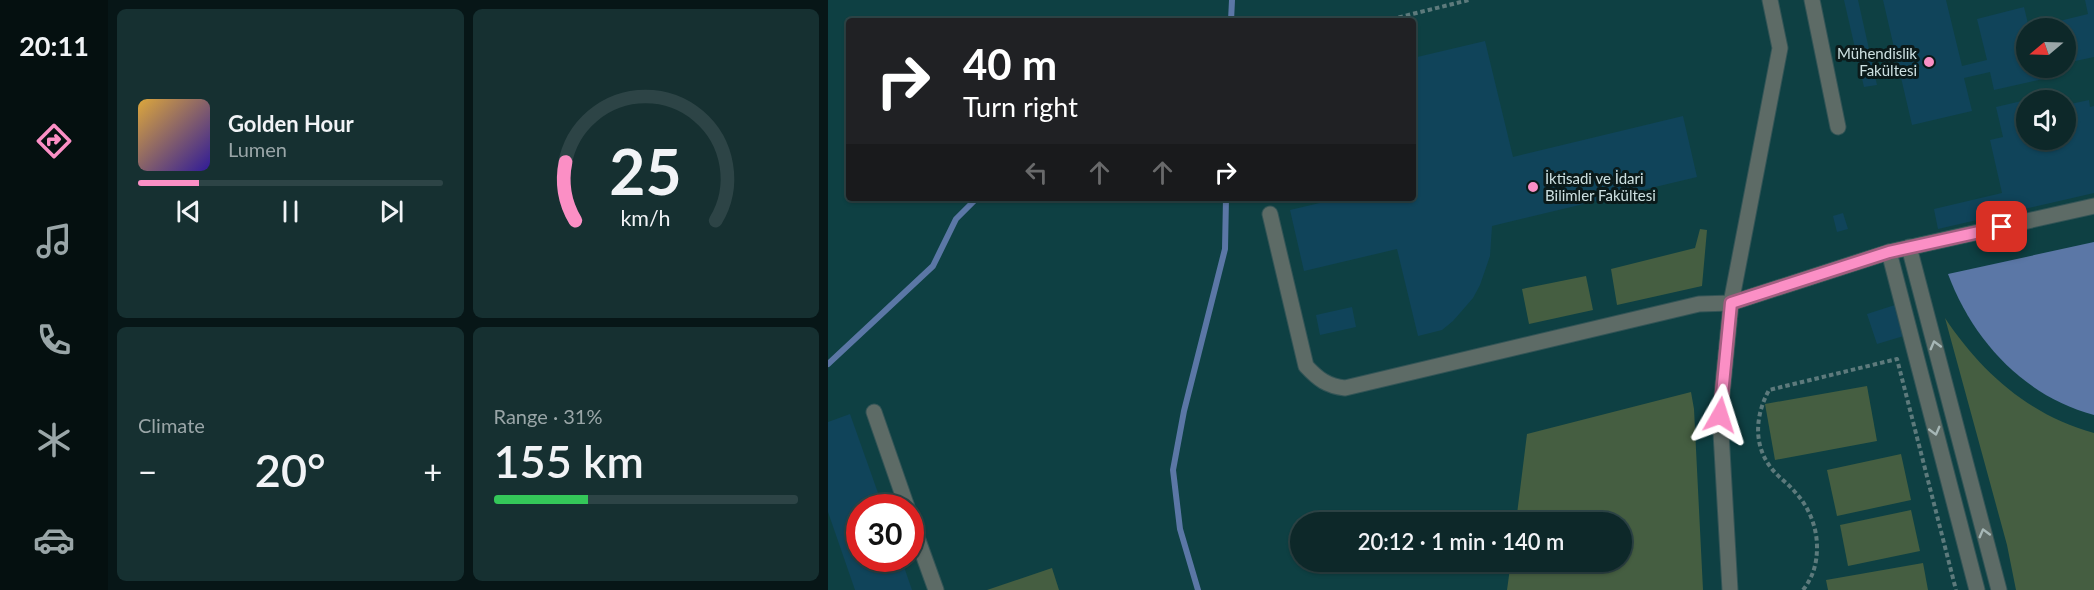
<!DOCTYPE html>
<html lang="en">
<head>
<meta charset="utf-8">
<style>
	body { margin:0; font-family:Lato,sans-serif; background:#163031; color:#f1f3f6; height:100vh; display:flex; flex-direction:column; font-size:22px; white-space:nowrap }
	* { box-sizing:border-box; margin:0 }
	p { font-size:20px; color:#9aa6a8 }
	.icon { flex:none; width:33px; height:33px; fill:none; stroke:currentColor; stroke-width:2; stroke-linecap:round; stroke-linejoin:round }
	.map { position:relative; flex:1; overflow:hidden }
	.details { display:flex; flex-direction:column; gap:9px; padding:9px; background:#071617; width:720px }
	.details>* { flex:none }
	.top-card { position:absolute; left:18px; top:18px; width:570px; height:183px; border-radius:6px; box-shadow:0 2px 4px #0004,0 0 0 2px #2d4446; background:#202124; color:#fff; overflow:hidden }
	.needle { width:39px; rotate:251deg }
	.tools { position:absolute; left:1188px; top:18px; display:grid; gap:12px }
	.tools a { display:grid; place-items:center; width:60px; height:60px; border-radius:50%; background:#0d2829; box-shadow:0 2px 4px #0004,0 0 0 2px #2d4446; font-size:30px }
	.speed { position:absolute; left:18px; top:494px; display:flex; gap:12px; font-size:30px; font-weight:700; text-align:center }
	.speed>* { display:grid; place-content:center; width:78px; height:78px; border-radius:50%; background:#0d2829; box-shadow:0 2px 4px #0004,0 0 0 2px #2d4446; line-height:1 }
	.speed .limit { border:9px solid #d22; background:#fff; color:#111 }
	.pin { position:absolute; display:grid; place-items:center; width:51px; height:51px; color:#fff; margin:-26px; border-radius:12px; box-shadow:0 3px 9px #0006 }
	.me { position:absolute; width:66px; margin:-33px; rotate:6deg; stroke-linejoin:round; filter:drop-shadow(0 0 4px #0008) }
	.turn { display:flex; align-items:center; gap:21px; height:126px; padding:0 18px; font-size:27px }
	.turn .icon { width:78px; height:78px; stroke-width:2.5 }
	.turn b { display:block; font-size:42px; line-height:51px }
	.lanes { display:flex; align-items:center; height:57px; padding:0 18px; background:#0003; justify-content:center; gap:30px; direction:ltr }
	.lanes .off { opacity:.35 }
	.big { font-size:45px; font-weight:600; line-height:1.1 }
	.details .widget { flex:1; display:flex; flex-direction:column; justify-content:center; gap:9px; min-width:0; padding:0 21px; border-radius:9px; background:#163031 }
	.details .dial { align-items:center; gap:0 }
	.dial svg { height:156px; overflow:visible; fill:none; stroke:#2d4446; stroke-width:7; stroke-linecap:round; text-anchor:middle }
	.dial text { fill:#f1f3f6; stroke:none }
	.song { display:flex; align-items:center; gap:18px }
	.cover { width:72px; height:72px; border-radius:9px; background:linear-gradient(135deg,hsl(40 70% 55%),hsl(250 70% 35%)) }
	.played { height:6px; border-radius:3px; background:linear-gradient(90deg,#fb8fc5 20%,#2d4446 20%) }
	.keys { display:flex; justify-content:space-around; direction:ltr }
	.heat { display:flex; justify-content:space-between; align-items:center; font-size:33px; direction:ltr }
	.charge { height:9px; border-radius:4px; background:linear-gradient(90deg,#34c759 31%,#2d4446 0) }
	.details .tiles { flex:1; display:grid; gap:9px; grid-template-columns:repeat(2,1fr) }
	.trip { position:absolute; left:462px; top:512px; width:342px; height:60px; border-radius:30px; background:#0d2829; box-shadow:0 2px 4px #0004,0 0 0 2px #2d4446; font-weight:600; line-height:60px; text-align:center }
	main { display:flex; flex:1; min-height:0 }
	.tab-bar { display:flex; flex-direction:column; width:108px; justify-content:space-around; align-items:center; background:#051010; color:#9aa6a8 }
	.tab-bar .icon { width:42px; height:42px }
	.tab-bar .active { color:#fb8fc5 }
	.tab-bar b { font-size:27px; color:#f1f3f6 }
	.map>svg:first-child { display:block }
</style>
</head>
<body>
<main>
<nav class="tab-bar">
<b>20:11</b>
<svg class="icon active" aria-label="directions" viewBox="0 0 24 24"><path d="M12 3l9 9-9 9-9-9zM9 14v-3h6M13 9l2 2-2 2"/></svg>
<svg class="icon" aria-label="music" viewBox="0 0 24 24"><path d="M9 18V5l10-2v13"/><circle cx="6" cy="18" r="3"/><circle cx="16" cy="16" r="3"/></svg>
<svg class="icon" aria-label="phone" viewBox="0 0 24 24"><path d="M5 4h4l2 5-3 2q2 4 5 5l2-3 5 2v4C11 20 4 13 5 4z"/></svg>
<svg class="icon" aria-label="climate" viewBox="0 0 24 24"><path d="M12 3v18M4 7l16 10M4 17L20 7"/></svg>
<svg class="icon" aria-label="car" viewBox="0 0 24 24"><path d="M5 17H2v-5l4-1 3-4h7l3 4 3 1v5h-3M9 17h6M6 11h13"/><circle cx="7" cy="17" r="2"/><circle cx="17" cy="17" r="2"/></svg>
</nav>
<section class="details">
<div class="tiles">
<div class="widget">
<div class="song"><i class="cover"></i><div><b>Golden Hour</b><p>Lumen</p></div></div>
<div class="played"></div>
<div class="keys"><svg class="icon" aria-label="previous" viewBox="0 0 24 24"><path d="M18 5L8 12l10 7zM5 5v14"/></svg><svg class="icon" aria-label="pause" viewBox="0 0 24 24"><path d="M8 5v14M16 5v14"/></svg><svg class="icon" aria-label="next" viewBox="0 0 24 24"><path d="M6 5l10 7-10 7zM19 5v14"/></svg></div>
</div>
<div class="widget dial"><svg viewBox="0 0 100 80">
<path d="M14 69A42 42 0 1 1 86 69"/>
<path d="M14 69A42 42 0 0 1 9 39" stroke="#fb8fc5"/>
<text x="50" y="56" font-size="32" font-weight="700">25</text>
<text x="50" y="72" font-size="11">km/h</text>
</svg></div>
<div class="widget"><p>Climate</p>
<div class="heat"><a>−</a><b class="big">20°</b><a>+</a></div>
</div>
<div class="widget"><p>Range · 31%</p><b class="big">155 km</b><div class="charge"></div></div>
</div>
</section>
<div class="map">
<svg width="1266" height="590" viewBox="0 0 1266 590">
	<rect width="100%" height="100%" fill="#113537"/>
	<!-- built -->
	<path fill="#0e4043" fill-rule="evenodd" d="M 0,0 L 1266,0 L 1266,590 L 0,590 ZM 21,21 L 585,21 L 585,198 L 21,198 ZM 1198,28 L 1238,28 L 1238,68 L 1198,68 ZM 1198,100 L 1238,100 L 1238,140 L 1198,140 ZM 32,507 L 82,507 L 82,558 L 32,558 ZM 472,522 L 794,522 L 794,561 L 472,561 Z"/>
	<!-- green -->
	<g fill="#455e41">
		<path d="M 872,229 L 879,230 L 874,286 L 789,305 L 783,269 L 867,248 Z"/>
		<path d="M 758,276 L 765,310 L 701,324 L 694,289 Z"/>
		<path d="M 1117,318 C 1153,372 1202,416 1266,433 L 1266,590 L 1188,590 L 1179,545 Z"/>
		<path d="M 1039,386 L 1049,441 L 947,460 L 937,404 Z"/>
		<path d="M 863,392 L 866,409 L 875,590 L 679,590 L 683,561 L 794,561 L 794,522 L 688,522 L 699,434 Z"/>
		<path d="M 1073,454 L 1083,500 L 1009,516 L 999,470 Z"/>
		<path d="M 1083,510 L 1092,551 L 1020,566 L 1012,525 Z"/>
		<path d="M 1095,563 L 1100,590 L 1000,590 L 998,580 Z"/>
		<path d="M 224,568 L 231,590 L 159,590 Z"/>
	</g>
	<!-- water -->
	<path fill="#5b77a6" d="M 1266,242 L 1266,415 C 1196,396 1145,341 1120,274 Z"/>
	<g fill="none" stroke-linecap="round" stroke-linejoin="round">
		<!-- stream -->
		<g stroke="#5b77a6" stroke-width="6">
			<path d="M 403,21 L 404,0"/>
			<path d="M 0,364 L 105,266 L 128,219 L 149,198"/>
			<path d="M 370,590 L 352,529 L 345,470 L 356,411 L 397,249 L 398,198"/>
		</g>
	</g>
	<!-- building -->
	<g fill="#10445a">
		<path d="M 1016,0 L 1030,0 L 1049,85 L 1036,87 Z"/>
		<path d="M 1055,0 L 1118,0 L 1134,66 L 1159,60 L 1149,19 L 1196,7 L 1201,28 L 1198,28 L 1198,68 L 1213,68 L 1215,79 L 1166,90 L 1162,72 L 1136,78 L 1144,111 L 1084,125 Z"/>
		<path d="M 1257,0 L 1266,0 L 1266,57 L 1238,63 L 1238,28 L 1203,28 L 1260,14 Z"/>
		<path d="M 657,41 L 685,157 L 855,116 L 869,177 L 664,226 L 662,256 L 652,285 L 645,298 L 625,321 L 614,330 L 590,336 L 569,249 L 476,271 L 462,210 L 513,198 L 585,198 L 585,58 Z"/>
		<path d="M 1198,100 L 1198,140 L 1238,140 L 1238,105 L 1261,100 L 1262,107 L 1266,106 L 1266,193 L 1110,229 L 1106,209 L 1174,193 L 1162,140 L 1175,137 L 1168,107 Z"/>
		<path d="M 1015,213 L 1020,229 L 1009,232 L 1005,216 Z"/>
		<path d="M 1070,304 L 1079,335 L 1049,344 L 1039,314 Z"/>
		<path d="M 524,307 L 528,327 L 492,335 L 488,315 Z"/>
		<path d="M 22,414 L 55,507 L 32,507 L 32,558 L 73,558 L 84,590 L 27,590 L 0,512 L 0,422 Z"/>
	</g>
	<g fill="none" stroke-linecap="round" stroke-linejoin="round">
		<defs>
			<g id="minor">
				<path d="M 984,0 L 1010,127"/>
				<path d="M 442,214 L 478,366 C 490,379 499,386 517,388 L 871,304 L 903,303 L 1061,252 L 1266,206"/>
				<path d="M 1081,247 L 1171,590"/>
				<path d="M 1061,252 L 1149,590"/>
				<path d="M 46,412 L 79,507"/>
				<path d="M 82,518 L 108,590"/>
				<path d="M 902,590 L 892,415 L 903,303 L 952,48 L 942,0"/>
			</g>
		</defs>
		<!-- minor casing -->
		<use href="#minor" stroke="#335456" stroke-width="17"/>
		<!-- path -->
		<g stroke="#5d7a7c" stroke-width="4" stroke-dasharray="4.5 3" stroke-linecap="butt">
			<path d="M 556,21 L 641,0"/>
			<path d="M 975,590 C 985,577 989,564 989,547 C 989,527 981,507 967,492 C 959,482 948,476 941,465 C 925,442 928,414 941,390 L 1069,359 L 1128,590"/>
		</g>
		<!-- minor -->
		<use href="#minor" stroke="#5d6b66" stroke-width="15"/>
	</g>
	<!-- one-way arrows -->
	<defs><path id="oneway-chevron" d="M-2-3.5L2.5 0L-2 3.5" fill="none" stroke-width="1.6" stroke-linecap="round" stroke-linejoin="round" transform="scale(1.5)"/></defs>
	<g stroke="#a6b7b6">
		<use href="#oneway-chevron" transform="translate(1107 345) rotate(-105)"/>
		<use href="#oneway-chevron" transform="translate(1107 431) rotate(75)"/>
		<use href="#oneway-chevron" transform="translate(1156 533) rotate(-105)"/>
	</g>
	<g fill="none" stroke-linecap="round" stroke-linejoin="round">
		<defs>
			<path id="route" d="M 892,415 L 903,303 L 1061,252 L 1174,227"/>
		</defs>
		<!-- route casing -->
		<use href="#route" stroke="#a35d80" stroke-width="15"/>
		<!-- route -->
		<use href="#route" stroke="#fb8fc5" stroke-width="10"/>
	</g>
	<!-- markers -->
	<g fill="#fb8fc5" stroke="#0b1a1a" stroke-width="2">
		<circle cx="1101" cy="62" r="6"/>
		<circle cx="705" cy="187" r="6"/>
	</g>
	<g text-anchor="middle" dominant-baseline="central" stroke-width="6" stroke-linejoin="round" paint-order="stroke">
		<!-- poi labels -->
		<g font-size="15" fill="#cde0e1" stroke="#0b1a1a" text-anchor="end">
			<text x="1089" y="53">Mühendislik<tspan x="1089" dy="17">Fakültesi</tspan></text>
			<text x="717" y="178" text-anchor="start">İktisadi ve İdari<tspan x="717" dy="17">Bilimler Fakültesi</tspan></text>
		</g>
	</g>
</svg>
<div class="tools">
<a><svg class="needle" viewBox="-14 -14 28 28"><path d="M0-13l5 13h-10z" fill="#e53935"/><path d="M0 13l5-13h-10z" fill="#9aa6a8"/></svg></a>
<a><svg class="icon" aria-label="sound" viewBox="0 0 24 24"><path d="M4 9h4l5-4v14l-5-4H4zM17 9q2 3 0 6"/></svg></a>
</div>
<div class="speed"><div class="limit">30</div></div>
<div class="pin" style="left:1174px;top:227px;background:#d93025"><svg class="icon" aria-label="arrive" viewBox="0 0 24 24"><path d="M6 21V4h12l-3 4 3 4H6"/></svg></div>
<svg class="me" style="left:892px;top:415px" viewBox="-20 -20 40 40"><path d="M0-17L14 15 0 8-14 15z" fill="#fb8fc5" stroke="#fff" stroke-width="4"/></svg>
<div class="trip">20:12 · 1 min · 140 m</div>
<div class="top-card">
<div class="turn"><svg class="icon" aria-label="right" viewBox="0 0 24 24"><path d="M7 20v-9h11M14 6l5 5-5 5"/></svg><div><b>40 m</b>Turn right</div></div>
<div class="lanes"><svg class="icon off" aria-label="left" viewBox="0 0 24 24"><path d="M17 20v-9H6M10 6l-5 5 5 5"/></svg><svg class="icon off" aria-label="ahead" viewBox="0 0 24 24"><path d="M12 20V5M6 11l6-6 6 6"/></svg><svg class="icon off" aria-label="ahead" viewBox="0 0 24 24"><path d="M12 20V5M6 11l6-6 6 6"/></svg><svg class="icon" aria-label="right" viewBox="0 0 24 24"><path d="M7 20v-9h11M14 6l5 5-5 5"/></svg></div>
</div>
</div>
</main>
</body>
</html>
